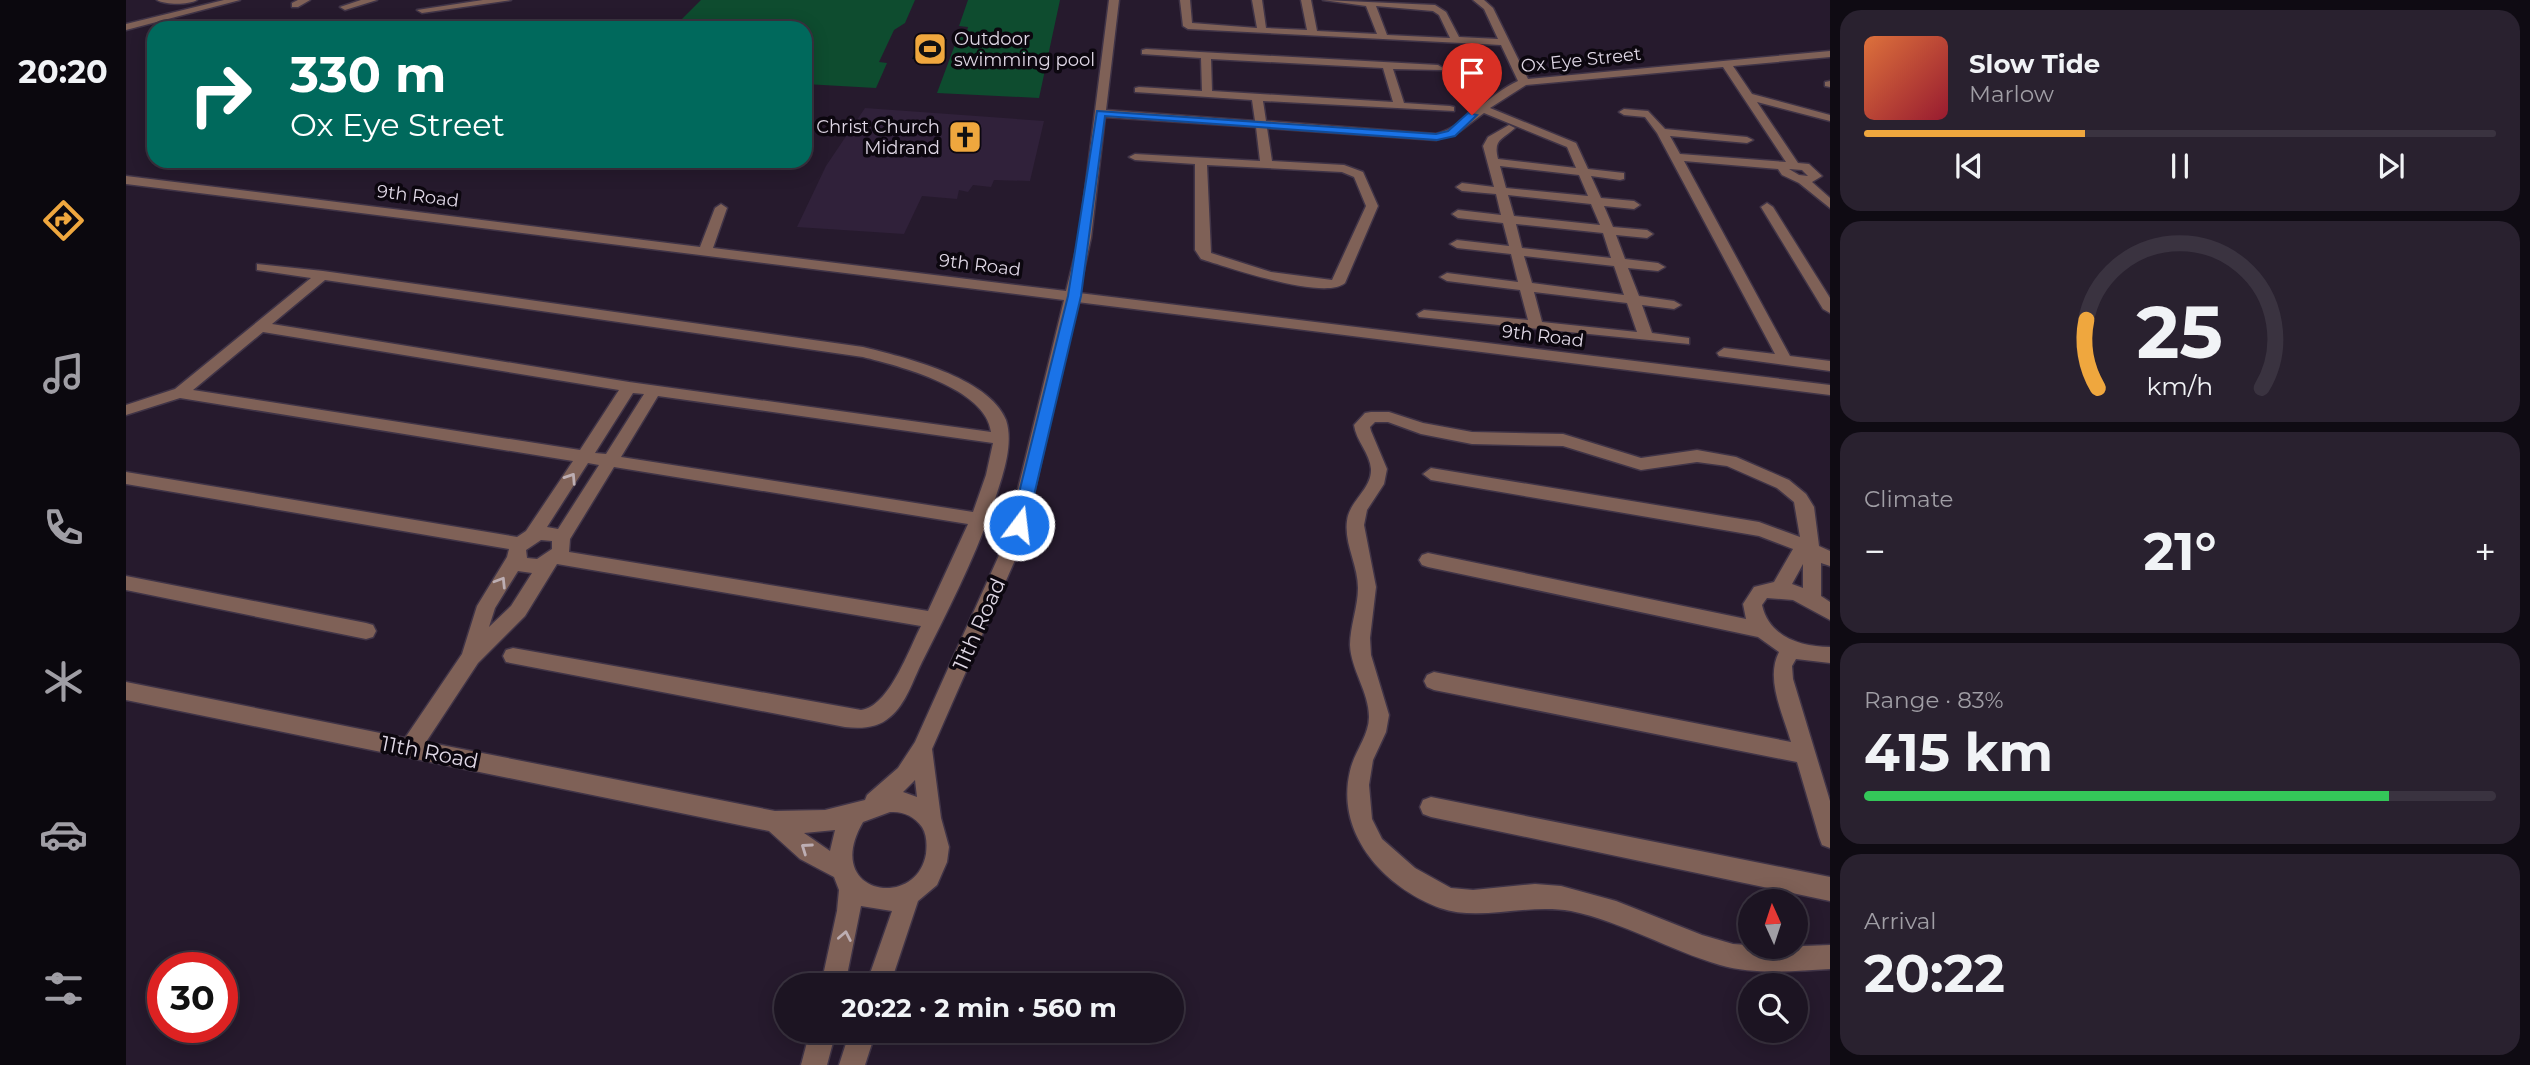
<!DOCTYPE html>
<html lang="en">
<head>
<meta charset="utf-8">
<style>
	body { margin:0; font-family:Montserrat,sans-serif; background:#29212f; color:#f1f3f6; height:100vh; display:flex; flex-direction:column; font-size:26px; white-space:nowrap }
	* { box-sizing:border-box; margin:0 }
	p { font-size:23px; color:#a09ea5 }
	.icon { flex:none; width:38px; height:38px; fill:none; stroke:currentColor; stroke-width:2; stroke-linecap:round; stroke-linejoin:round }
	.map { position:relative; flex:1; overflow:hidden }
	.panel { display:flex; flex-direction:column; gap:10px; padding:10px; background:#0f0b13; width:700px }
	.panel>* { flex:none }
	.guide { position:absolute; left:21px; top:21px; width:665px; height:147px; border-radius:21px; box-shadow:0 4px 18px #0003,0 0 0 2px #3a3340; background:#00695c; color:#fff; overflow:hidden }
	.needle { width:46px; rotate:357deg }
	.buttons { position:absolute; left:1612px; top:889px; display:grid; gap:14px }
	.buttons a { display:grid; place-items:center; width:70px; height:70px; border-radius:50%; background:#1c1422; box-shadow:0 4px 18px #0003,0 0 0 2px #3a3340; font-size:35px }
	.speed { position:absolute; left:21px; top:952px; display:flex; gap:14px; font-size:35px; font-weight:700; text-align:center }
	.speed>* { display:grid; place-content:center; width:91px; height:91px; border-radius:50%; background:#1c1422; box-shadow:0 4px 18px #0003,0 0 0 2px #3a3340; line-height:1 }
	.speed .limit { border:10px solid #d22; background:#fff; color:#111 }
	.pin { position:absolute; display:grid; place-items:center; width:60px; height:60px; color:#fff; margin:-72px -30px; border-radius:50% 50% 50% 0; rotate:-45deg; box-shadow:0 0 7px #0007 }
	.pin .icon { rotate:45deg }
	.me { position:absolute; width:77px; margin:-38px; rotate:15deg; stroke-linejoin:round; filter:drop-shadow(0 0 5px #0008) }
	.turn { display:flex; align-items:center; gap:24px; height:147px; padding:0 28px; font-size:32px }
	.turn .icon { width:91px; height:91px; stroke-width:2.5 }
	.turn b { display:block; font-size:49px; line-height:60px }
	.big { font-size:52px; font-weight:700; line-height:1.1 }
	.panel .card { flex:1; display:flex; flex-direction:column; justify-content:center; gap:10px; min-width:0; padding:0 24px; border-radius:21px; background:#29212f }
	.panel .dial { align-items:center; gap:0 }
	.dial svg { height:182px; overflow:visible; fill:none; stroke:#3a3340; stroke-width:7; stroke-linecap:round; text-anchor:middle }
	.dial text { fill:#f1f3f6; stroke:none }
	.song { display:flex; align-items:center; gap:21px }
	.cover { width:84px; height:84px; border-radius:10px; background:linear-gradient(135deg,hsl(20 70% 55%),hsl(350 70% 35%)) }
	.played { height:7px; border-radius:4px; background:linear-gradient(90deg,#efa73e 35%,#3a3340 35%) }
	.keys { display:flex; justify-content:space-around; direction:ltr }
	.heat { display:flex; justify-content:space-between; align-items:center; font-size:38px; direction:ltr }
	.charge { height:10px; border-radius:5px; background:linear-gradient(90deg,#34c759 83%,#3a3340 0) }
	.trip { position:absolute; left:648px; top:973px; width:410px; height:70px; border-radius:35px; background:#1c1422; box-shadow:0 4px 18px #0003,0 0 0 2px #3a3340; font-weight:700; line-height:70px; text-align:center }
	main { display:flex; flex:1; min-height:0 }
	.dock { display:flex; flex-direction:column; width:126px; justify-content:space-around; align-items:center; background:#0b080e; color:#a09ea5 }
	.dock .icon { width:49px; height:49px }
	.dock .on { color:#efa73e }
	.dock b { font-size:32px; color:#f1f3f6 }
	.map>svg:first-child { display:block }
</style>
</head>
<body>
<main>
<nav class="dock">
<b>20:20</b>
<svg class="icon on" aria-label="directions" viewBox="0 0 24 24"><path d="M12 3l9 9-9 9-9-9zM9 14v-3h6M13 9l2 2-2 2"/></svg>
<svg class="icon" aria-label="music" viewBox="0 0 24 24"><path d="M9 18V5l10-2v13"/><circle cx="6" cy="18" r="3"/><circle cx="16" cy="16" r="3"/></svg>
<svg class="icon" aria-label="phone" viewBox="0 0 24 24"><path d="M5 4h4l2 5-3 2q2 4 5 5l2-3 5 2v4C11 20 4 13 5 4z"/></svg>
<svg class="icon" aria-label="climate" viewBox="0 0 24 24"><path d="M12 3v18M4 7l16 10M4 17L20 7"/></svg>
<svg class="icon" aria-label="car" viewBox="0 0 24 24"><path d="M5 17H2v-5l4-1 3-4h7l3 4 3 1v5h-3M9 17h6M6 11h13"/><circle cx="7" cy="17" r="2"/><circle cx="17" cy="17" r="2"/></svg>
<svg class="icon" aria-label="filters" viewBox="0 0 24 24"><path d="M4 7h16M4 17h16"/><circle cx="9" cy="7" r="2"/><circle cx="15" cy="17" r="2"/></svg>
</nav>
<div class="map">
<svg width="1704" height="1065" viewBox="0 0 1704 1065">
	<rect width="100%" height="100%" fill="#261a2d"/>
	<!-- built -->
	<path fill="#30213a" d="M 739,108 L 918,121 L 904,181 L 868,180 L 865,187 L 847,185 L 842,192 L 833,190 L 831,199 L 796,196 L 778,234 L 671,227 L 700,166 Z"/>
	<!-- green -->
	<g fill="#0e4c2f">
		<path d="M 575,0 L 789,0 L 779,23 L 768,30 L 753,62 L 761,63 L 750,88 L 679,84 L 679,28 L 547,28 Z"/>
		<path d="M 842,0 L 934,0 L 913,98 L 811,93 L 834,31 L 841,31 L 842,27 L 833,26 Z"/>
	</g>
	<!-- water -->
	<path fill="#000f18" d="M 795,37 L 821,39 L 812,61 L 786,59 Z"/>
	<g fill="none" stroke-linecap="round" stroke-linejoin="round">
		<defs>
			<g id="minor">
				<path d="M 31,0 L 71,0 C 62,5 40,5 31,0 Z"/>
				<path d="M 98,0 L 114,0 L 0,30 L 0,24 Z"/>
				<path d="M 172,0 L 184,0 L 172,7 L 166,7 L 166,3 Z"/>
				<path d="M 235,0 L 251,0 L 219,10 L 214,7 Z"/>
				<path d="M 357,0 L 385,0 L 296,13 L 291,10 Z"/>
				<path d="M 983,0 L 993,0 L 980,110 L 1129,121 L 1126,100 L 1009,92 L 1009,88 L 1013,87 L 1076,91 L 1075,58 L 1016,54 L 1016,50 L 1020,49 L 1312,65 L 1317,68 L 1316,70 L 1267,69 L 1278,103 L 1324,106 L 1328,107 L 1328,111 L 1137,101 L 1140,121 L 1310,134 C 1342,125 1362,94 1392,81 L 1375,45 L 1062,29 L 1057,26 L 1054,0 L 1064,0 L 1066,23 L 1131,28 L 1126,0 L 1136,0 L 1140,28 L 1181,30 L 1175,0 L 1185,0 L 1191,31 L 1251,34 L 1240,6 L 1197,0 L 1309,5 L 1320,12 L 1333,37 L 1372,39 L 1358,9 L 1347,0 L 1358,0 L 1367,8 L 1402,79 L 1704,51 L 1704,57 L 1607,66 L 1626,94 L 1704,115 L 1704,121 L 1631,102 L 1672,163 L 1683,164 L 1696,176 L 1686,182 L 1704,198 L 1704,208 L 1673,183 L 1656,175 L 1652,169 L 1558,161 L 1664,356 L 1704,361 L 1704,371 L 1593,356 L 1591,353 L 1598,348 L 1649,354 L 1531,133 L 1519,117 L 1498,115 L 1493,112 L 1498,109 L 1522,111 L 1539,129 L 1621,137 L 1627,140 L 1621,143 L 1544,136 L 1554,154 L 1660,162 L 1597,67 L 1400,85 L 1364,108 L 1450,143 L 1462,169 L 1498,173 L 1498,179 L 1494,180 L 1465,176 L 1475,198 L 1508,201 L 1514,205 L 1508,209 L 1478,206 L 1487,227 L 1521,230 L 1527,234 L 1521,238 L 1490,235 L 1499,259 L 1532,263 L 1539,267 L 1532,271 L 1502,268 L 1513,296 L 1548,301 L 1555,305 L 1548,309 L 1516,305 L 1526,333 L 1563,338 L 1563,344 L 1293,317 L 1291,314 L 1298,310 L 1402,320 L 1394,290 L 1321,281 L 1314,277 L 1321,273 L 1392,282 L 1385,254 L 1331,248 L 1324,244 L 1331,240 L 1383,246 L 1377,223 L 1332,218 L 1326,214 L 1332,210 L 1375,215 L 1370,194 L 1336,191 L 1330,187 L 1336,183 L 1368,187 L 1357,146 L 1362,137 L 1383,125 L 1389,128 C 1376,140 1367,139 1372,159 L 1450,168 L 1441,147 L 1358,113 L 1334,131 L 1310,140 L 1141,128 L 1146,161 L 1218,165 L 1237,172 L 1252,206 L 1219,283 C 1199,301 1101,267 1075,259 L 1069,250 L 1069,164 L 1009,160 L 1003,157 L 1009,154 L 1134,161 L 1130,127 L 979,117 L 965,238 L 953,293 L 1704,385 L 1704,395 L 951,302 L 897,542 L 806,749 L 815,818 L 823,847 L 821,862 L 811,885 L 792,901 L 764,985 L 740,985 L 766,911 L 735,906 L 719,985 L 695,985 L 711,911 L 713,890 L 708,877 L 674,859 L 643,831 L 0,700 L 0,682 L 279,738 L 336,654 L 351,606 L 381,557 L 383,549 L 0,484 L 0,472 L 391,537 L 400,531 L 447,461 L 54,398 L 0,415 L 0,405 L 49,389 L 185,278 L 131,270 L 131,264 L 197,271 L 737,347 C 777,357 863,377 880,420 C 886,438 881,460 876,477 C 857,542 826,603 796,662 C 787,680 780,704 764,717 C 752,728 735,729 719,727 L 380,662 L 377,656 L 380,650 L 387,648 L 735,710 C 763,707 783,649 795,626 L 431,564 L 399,616 L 352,663 L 300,742 L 649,811 L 699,810 L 739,800 L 741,795 L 772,768 L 789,742 L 879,542 L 938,300 L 0,184 L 0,176 L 574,247 L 589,208 L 595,204 L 601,208 L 587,248 L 940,291 L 953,238 ZM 1250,6 L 1307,11 L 1313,15 L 1324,38 L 1261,35 ZM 1085,59 L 1257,68 L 1267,102 L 1086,91 ZM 1081,165 L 1216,172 L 1228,177 L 1240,206 L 1206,280 L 1145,272 L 1085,253 ZM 1374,166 L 1453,175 L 1462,196 L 1380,188 ZM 1663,169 L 1676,170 L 1682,176 L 1673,175 ZM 1382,195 L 1465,204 L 1474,225 L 1388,216 ZM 1390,224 L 1477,233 L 1485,258 L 1396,248 ZM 1398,256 L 1488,266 L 1498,295 L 1406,283 ZM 199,280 L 737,357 C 773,366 860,388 865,432 L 503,382 L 146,324 ZM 1408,292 L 1501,303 L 1511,332 L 1416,322 ZM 137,332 L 493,390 L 454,450 L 67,390 ZM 507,393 L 518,394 L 480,454 L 469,453 ZM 532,396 L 867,443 L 860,475 L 847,512 L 495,457 ZM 462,463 L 473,465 L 432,529 L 421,527 ZM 488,467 L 842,524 L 802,611 L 443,552 L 444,539 ZM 415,540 L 426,541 L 426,549 L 411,559 L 401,558 L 400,550 ZM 392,571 L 406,573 L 385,606 L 363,627 L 369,608 ZM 789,780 L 791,797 L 777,792 ZM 764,812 C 777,811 788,816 796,827 C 801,835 801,845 800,854 C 790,911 695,894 737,822 ZM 709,830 L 704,851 L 678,833 Z"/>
				<path d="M 1704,81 L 1704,87 L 1699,86 L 1699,82 Z"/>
				<path d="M 1641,203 L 1647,207 L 1704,298 L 1704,313 L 1697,309 L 1635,207 Z"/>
				<path d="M 1245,412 L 1263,412 L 1297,423 L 1346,432 L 1437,434 L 1515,458 L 1571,450 L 1610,457 L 1663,480 L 1680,494 L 1688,507 L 1693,546 L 1704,551 L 1704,566 L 1695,563 L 1695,596 L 1704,602 L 1704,620 L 1667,600 L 1641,598 L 1636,605 C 1643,637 1675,647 1704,647 L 1704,663 L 1670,659 L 1666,666 L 1667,679 L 1704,801 L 1704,848 L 1696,845 L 1693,837 L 1671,762 L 1308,690 L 1301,687 L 1298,681 L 1301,675 L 1308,672 L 1665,742 C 1657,714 1639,679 1653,652 L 1632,637 L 1302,567 L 1296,565 L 1293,560 L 1296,555 L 1302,553 L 1620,619 L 1617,604 L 1628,587 L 1648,582 L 1667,549 L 1633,536 L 1305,480 L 1297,474 L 1305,468 L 1633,522 L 1674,537 L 1668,502 L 1651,488 L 1601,466 L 1571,462 L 1515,470 L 1437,446 L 1346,444 L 1295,434 L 1262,422 L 1249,422 L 1244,427 L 1245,431 L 1261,469 L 1258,484 L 1241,510 L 1238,525 L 1250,587 L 1244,638 L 1245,655 L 1263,715 L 1260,732 L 1247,760 L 1243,785 L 1246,819 L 1256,839 L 1289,868 L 1325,888 L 1347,890 L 1409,884 L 1435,886 L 1490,901 L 1576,935 L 1607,944 L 1649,947 L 1704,945 L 1704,969 C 1667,971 1629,975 1594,965 C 1543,950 1497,922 1445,911 C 1400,903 1354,922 1314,908 C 1258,887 1209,834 1224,771 C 1228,752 1243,736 1243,717 C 1243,692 1225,670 1224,645 C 1224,626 1232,607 1232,588 C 1232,565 1218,544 1221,521 C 1223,501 1246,489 1245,469 C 1244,453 1230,441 1228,425 L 1239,413 ZM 1677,564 L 1677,588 L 1666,584 Z"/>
				<path d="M 0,576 L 240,623 L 247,625 L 250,631 L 247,637 L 240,639 L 0,590 Z"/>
				<path d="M 1305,797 L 1704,877 L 1704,901 L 1305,817 L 1297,814 L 1294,807 L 1297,800 Z"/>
				<path d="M 684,1031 L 710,1031 L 701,1065 L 675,1065 Z"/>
				<path d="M 724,1031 L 750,1031 L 739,1065 L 713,1065 Z"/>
			</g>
		</defs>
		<!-- minor casing -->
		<use href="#minor" stroke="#403447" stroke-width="3"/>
		<!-- minor -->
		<use href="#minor" fill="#7f6157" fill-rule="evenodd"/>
	</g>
	<!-- one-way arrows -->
	<defs><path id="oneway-chevron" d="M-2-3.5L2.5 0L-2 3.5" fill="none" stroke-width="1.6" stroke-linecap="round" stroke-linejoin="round" transform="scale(1.75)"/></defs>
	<g stroke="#bdaeb3">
		<use href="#oneway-chevron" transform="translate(445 478) rotate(-57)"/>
		<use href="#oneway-chevron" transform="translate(375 582) rotate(-58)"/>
		<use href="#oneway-chevron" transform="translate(680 848) rotate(-145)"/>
		<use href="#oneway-chevron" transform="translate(719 936) rotate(-79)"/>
	</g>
	<!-- route -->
	<path fill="#1a73e8" stroke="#114b97" stroke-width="2" d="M 971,111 L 1310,134 L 1322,131 L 1342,113 L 1351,115 L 1329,136 L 1311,140 L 979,116 L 955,296 L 901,525 L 893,531 L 885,525 L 942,296 Z"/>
	<!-- icons -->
	<defs>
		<symbol id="stadium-square" viewBox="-11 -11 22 22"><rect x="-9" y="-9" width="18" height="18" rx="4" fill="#efa73e" stroke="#0c070f"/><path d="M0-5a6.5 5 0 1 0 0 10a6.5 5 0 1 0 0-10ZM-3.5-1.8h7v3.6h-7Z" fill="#111"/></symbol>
		<symbol id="church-square" viewBox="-11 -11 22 22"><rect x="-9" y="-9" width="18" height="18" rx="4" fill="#efa73e" stroke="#0c070f"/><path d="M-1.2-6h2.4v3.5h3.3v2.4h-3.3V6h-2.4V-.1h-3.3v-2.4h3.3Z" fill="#111"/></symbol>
	</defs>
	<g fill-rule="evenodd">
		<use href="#stadium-square" x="785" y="30" width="38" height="38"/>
		<use href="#church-square" x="820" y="118" width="38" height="38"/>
	</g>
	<g text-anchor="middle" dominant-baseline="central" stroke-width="7" stroke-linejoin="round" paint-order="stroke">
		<!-- far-poi labels -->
		<g font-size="18" fill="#dfd7e5" stroke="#0c070f" text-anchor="start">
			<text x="828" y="39">Outdoor<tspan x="828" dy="21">swimming pool</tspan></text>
			<text x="814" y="127" text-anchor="end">Christ Church<tspan x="814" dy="21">Midrand</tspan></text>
		</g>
		<!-- far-street labels -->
		<g font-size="18" fill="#dfd7e5" stroke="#0c070f">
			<text transform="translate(1455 60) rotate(-6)">Ox Eye Street</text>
			<text transform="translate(292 196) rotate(7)">9th Road</text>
			<text transform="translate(854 265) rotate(7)">9th Road</text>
			<text transform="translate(1417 336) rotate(7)">9th Road</text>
		</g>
		<!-- street labels -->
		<g font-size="21" fill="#dfd7e5" stroke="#0c070f">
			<text transform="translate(853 624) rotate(-66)">11th Road</text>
			<text transform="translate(304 752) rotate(11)">11th Road</text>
		</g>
	</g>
</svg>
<div class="buttons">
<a><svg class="needle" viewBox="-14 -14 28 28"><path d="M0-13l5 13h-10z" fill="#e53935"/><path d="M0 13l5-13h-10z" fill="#a09ea5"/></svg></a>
<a><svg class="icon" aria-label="search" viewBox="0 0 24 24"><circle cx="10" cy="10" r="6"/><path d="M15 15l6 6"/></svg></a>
</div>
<div class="speed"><div class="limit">30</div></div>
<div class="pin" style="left:1346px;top:115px;background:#d93025"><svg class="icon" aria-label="arrive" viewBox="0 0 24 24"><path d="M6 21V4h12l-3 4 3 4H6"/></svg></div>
<svg class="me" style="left:893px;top:525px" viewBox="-20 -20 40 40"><circle r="17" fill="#1a73e8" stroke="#fff" stroke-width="3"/><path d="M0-11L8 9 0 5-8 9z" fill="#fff"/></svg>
<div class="trip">20:22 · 2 min · 560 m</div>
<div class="guide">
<div class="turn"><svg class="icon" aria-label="right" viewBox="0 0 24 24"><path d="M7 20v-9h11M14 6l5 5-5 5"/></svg><div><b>330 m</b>Ox Eye Street</div></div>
</div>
</div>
<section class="panel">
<div class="card">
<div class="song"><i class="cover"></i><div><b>Slow Tide</b><p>Marlow</p></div></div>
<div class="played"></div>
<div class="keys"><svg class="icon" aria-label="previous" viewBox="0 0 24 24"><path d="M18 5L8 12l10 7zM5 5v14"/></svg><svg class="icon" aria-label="pause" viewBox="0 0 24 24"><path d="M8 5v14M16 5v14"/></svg><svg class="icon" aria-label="next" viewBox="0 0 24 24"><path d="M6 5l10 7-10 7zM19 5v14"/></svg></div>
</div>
<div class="card dial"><svg viewBox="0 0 100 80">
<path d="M14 69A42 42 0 1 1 86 69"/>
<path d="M14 69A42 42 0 0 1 9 39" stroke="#efa73e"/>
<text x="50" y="56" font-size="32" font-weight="700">25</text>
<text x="50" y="72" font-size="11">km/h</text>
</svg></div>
<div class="card"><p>Climate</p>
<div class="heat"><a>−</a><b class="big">21°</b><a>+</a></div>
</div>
<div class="card"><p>Range · 83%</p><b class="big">415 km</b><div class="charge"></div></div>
<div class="card"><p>Arrival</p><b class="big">20:22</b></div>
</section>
</main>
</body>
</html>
